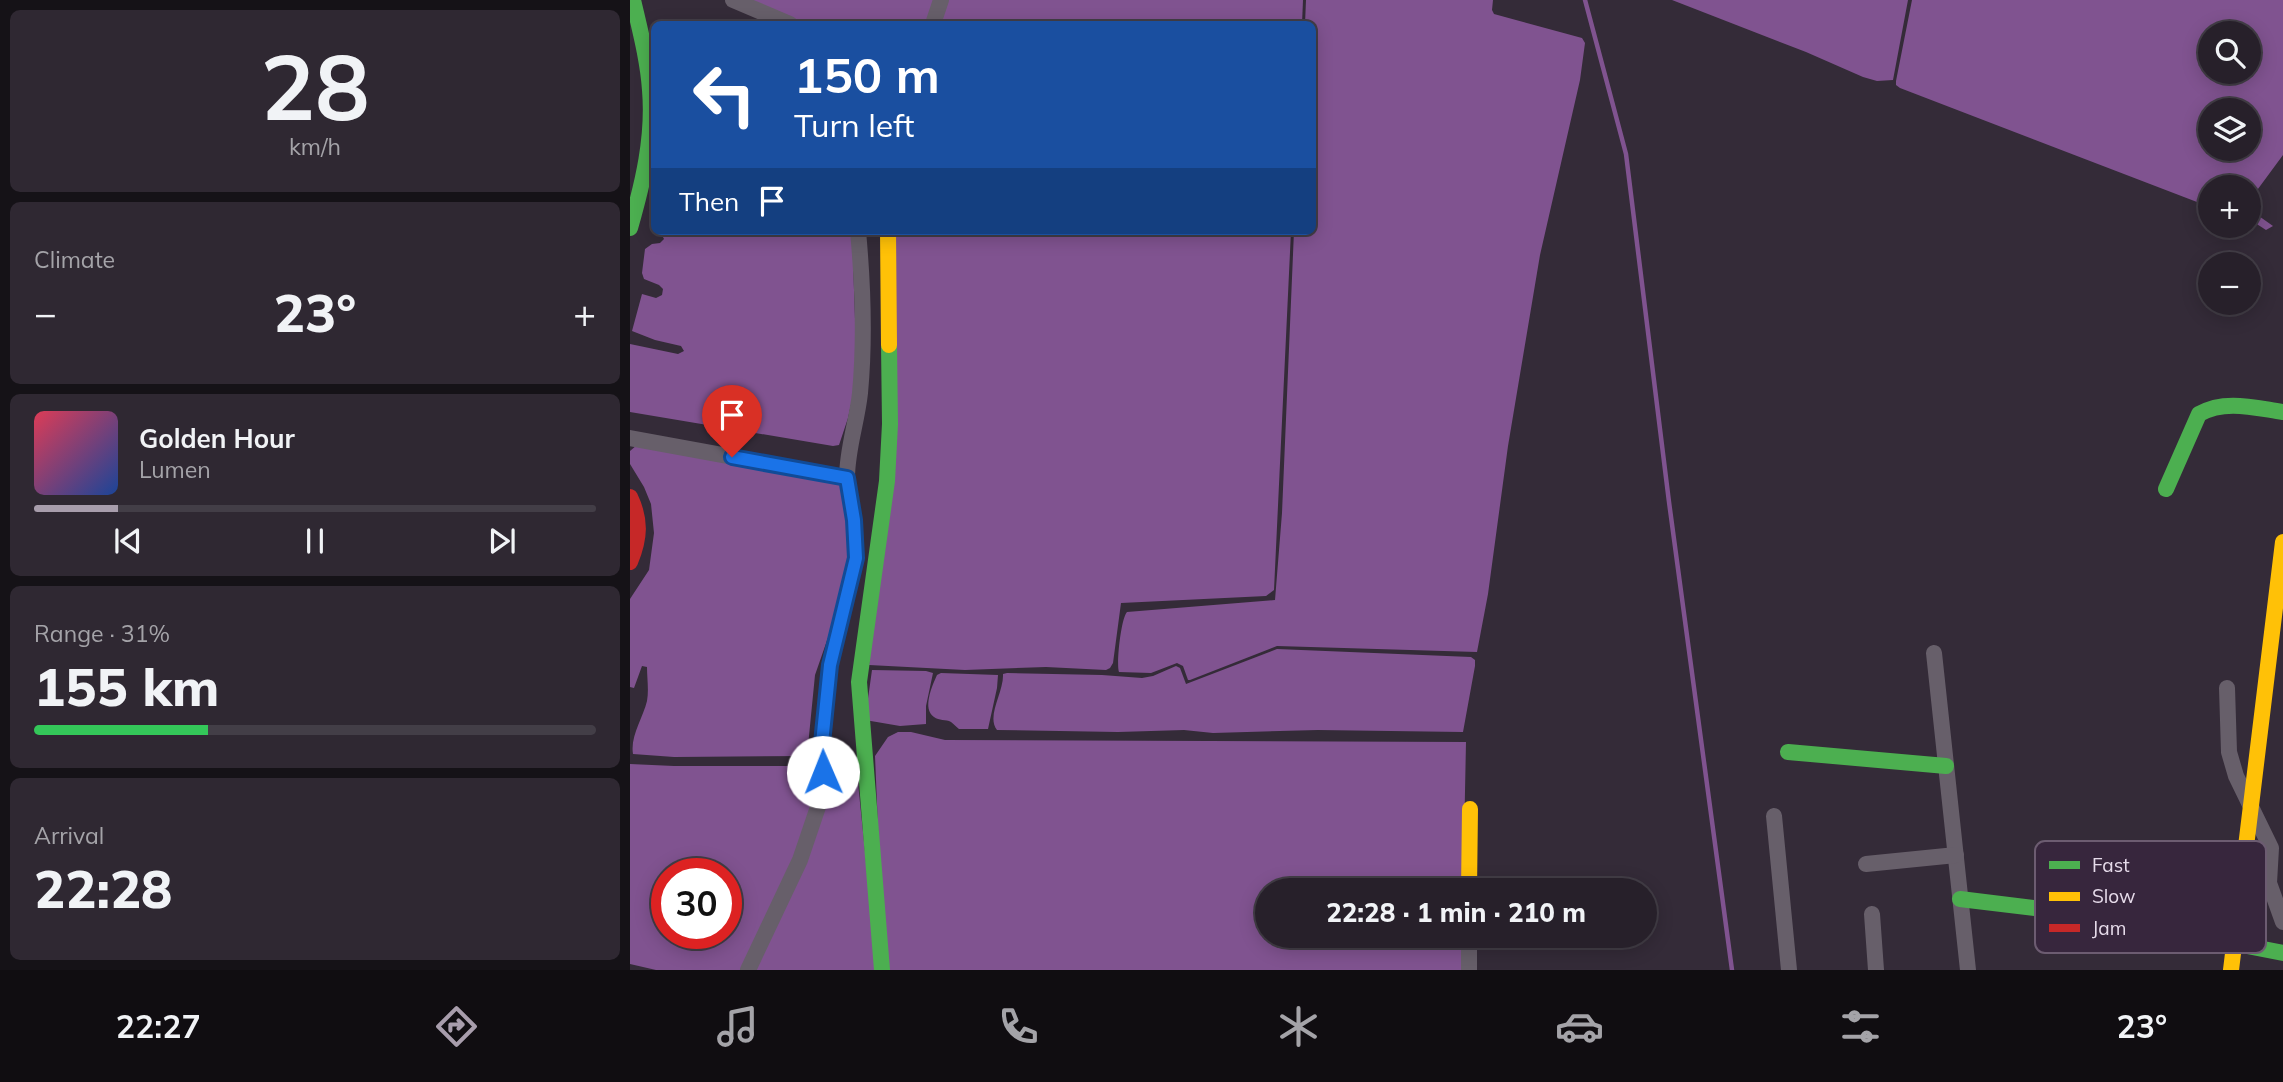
<!DOCTYPE html>
<html lang="en">
<head>
<meta charset="utf-8">
<style>
	body { margin:0; font-family:Mulish,sans-serif; background:#2f2832; color:#f1f3f6; height:100vh; display:flex; flex-direction:column; font-size:26px; white-space:nowrap }
	* { box-sizing:border-box; margin:0 }
	p { font-size:23px; color:#a4a3a8 }
	.icon { flex:none; width:38px; height:38px; fill:none; stroke:currentColor; stroke-width:2; stroke-linecap:round; stroke-linejoin:round }
	.map { position:relative; flex:1; overflow:hidden }
	.details { display:flex; flex-direction:column; gap:10px; padding:10px; background:#151217; width:630px }
	.details>* { flex:none }
	.hud { position:absolute; left:21px; top:21px; width:665px; height:214px; border-radius:10px; box-shadow:0 4px 18px #0003,0 0 0 2px #433e47; background:#1a4fa0; color:#fff; overflow:hidden }
	.fabs { position:absolute; left:1568px; top:21px; display:grid; gap:14px }
	.fabs a { display:grid; place-items:center; width:63px; height:63px; border-radius:50%; background:#27202a; box-shadow:0 4px 18px #0003,0 0 0 2px #433e47; font-size:35px }
	.speed { position:absolute; left:21px; top:858px; display:flex; gap:14px; font-size:35px; font-weight:700; text-align:center }
	.speed>* { display:grid; place-content:center; width:91px; height:91px; border-radius:50%; background:#27202a; box-shadow:0 4px 18px #0003,0 0 0 2px #433e47; line-height:1 }
	.speed .limit { border:10px solid #d22; background:#fff; color:#111 }
	.pin { position:absolute; display:grid; place-items:center; width:60px; height:60px; color:#fff; margin:-72px -30px; border-radius:50% 50% 50% 0; rotate:-45deg; box-shadow:0 0 7px #0007 }
	.pin .icon { rotate:45deg }
	.me { position:absolute; width:77px; margin:-38px; rotate:359deg; stroke-linejoin:round; filter:drop-shadow(0 0 5px #0008) }
	.turn { display:flex; align-items:center; gap:24px; height:147px; padding:0 28px; font-size:32px }
	.turn .icon { width:91px; height:91px; stroke-width:2.5 }
	.turn b { display:block; font-size:49px; line-height:60px }
	.then { display:flex; align-items:center; height:66px; padding:0 28px; background:#0003; gap:14px; font-size:26px }
	.big { font-size:52px; font-weight:800; line-height:1.1 }
	.details .tile { flex:1; display:flex; flex-direction:column; justify-content:center; gap:10px; min-width:0; padding:0 24px; border-radius:10px; background:#2f2832 }
	.details .dial { align-items:center; gap:0 }
	.dial b { font-size:91px; line-height:1 }
	.song { display:flex; align-items:center; gap:21px }
	.cover { width:84px; height:84px; border-radius:10px; background:linear-gradient(135deg,hsl(350 70% 55%),hsl(220 70% 35%)) }
	.played { height:7px; border-radius:4px; background:linear-gradient(90deg,#a89dac 15%,#433e47 15%) }
	.keys { display:flex; justify-content:space-around; direction:ltr }
	.heat { display:flex; justify-content:space-between; align-items:center; font-size:38px; direction:ltr }
	.charge { height:10px; border-radius:5px; background:linear-gradient(90deg,#34c759 31%,#433e47 0) }
	.trip { position:absolute; left:625px; top:878px; width:402px; height:70px; border-radius:35px; background:#27202a; box-shadow:0 4px 18px #0003,0 0 0 2px #433e47; font-weight:800; line-height:70px; text-align:center }
	.tab-bar { display:flex; height:112px; justify-content:space-around; align-items:center; background:#100d11; color:#a4a3a8 }
	.tab-bar .icon { width:49px; height:49px }
	.tab-bar .on { color:#a89dac }
	.tab-bar b { font-size:32px; color:#f1f3f6 }
	main { display:flex; flex:1; min-height:0 }
	.map>svg:first-child { display:block }
</style>
</head>
<body>
<main>
<section class="details">
<div class="tile dial"><b>28</b><p>km/h</p></div>
<div class="tile"><p>Climate</p>
<div class="heat"><a>−</a><b class="big">23°</b><a>+</a></div>
</div>
<div class="tile">
<div class="song"><i class="cover"></i><div><b>Golden Hour</b><p>Lumen</p></div></div>
<div class="played"></div>
<div class="keys"><svg class="icon" aria-label="previous" viewBox="0 0 24 24"><path d="M18 5L8 12l10 7zM5 5v14"/></svg><svg class="icon" aria-label="pause" viewBox="0 0 24 24"><path d="M8 5v14M16 5v14"/></svg><svg class="icon" aria-label="next" viewBox="0 0 24 24"><path d="M6 5l10 7-10 7zM19 5v14"/></svg></div>
</div>
<div class="tile"><p>Range · 31%</p><b class="big">155 km</b><div class="charge"></div></div>
<div class="tile"><p>Arrival</p><b class="big">22:28</b></div>
</section>
<div class="map">
<svg width="1653" height="970" viewBox="0 0 1653 970">
	<rect width="100%" height="100%" fill="#342b38"/>
	<!-- water -->
	<g fill="#805390" fill-rule="evenodd">
		<path d="M 112,0 L 304,0 L 296,24 L 168,24 Z"/>
		<path d="M 311,0 L 673,0 L 672,24 L 304,24 Z"/>
		<path d="M 676,0 L 863,0 L 862,10 L 864,14 L 952,38 L 955,43 L 950,80 L 910,255 L 878,446 L 858,594 L 847,652 L 647,646 L 560,680 L 558,680 L 553,666 L 547,663 L 521,673 L 489,672 C 486,665 491,618 497,612 L 645,600 L 652,513 L 664,231 L 682,231 L 682,24 L 675,24 Z"/>
		<path d="M 1042,0 L 1278,0 L 1263,80 L 1247,81 L 1233,77 L 1176,52 Z"/>
		<path d="M 1282,0 L 1653,0 L 1653,155 L 1625,193 L 1619,196 L 1619,187 L 1580,187 L 1580,207 L 1270,88 L 1266,85 L 1266,81 ZM 1580,33 L 1619,33 L 1619,72 L 1580,72 ZM 1580,110 L 1619,110 L 1619,149 L 1580,149 Z"/>
		<path d="M 1619,209 L 1643,226 L 1636,230 L 1619,219 Z"/>
		<path d="M 30,231 L 222,231 L 227,377 L 218,418 L 209,445 L 203,446 L 0,412 L 0,344 L 48,354 L 54,351 L 51,346 L 25,340 L 2,331 L 12,294 L 26,298 L 32,295 L 33,289 L 29,285 L 14,279 L 12,273 L 15,249 L 22,244 L 30,243 L 34,239 Z"/>
		<path d="M 256,231 L 661,231 L 644,590 L 636,596 L 491,603 L 483,663 L 480,668 L 476,670 L 416,667 L 335,670 L 239,665 L 253,518 Z"/>
		<path d="M 7,445 L 210,478 L 223,536 L 210,603 L 185,675 L 177,756 L 44,757 L 3,754 C 0,736 13,718 17,701 C 19,690 17,678 17,667 L 12,666 L 4,688 L 0,687 L 0,599 L 19,570 L 24,533 L 21,504 L 14,487 L 0,464 L 0,451 Z"/>
		<path d="M 647,649 L 841,657 L 845,660 L 845,666 L 833,732 L 688,730 L 583,733 L 554,730 L 488,732 L 367,730 C 356,716 374,692 373,674 L 377,673 L 472,675 L 512,678 L 523,676 L 546,666 L 550,668 L 556,684 Z"/>
		<path d="M 242,670 L 296,671 L 303,673 L 296,706 L 296,724 L 270,726 L 235,720 Z"/>
		<path d="M 311,673 L 368,675 L 367,688 L 358,729 L 329,729 C 326,727 324,724 321,722 C 316,719 309,721 304,717 C 292,709 302,686 307,675 Z"/>
		<path d="M 268,732 L 281,732 L 315,740 L 836,742 L 833,891 L 637,891 L 637,936 L 832,936 L 831,970 L 254,970 L 245,756 L 258,737 Z"/>
		<path d="M 0,764 L 44,766 L 183,766 L 183,814 L 118,970 L 26,970 L 0,964 ZM 37,873 L 96,873 L 96,933 L 37,933 Z"/>
		<path d="M 213,769 L 227,773 L 247,970 L 126,970 L 200,773 Z"/>
	</g>
	<g fill="none" stroke-linecap="round" stroke-linejoin="round">
		<!-- stream -->
		<path stroke="#805390" stroke-width="4.5" d="M 955,0 L 996,154 L 1039,502 L 1102,970"/>
		<!-- street -->
		<g stroke="#675f6a" stroke-width="16">
			<path d="M 103,0 L 160,24"/>
			<path d="M 303,24 L 311,0"/>
			<path d="M 0,438 L 217,478 L 224,520 L 226,558 L 200,665 L 192,743 L 193,772 L 190,801 L 170,860 L 118,970"/>
			<path d="M 217,478 C 217,449 227,422 230,393 C 235,339 233,285 228,231"/>
			<path d="M 1304,653 L 1338,970"/>
			<path d="M 1597,688 L 1599,752 L 1606,776 L 1641,848 L 1639,883 L 1653,922"/>
			<path d="M 1144,816 L 1159,970"/>
			<path d="M 1236,864 L 1326,855"/>
			<path d="M 1242,914 L 1246,970"/>
			<path d="M 839,970 L 839,936"/>
		</g>
		<!-- fast -->
		<g stroke="#4caf50" stroke-width="16">
			<path d="M 0,228 C 13,183 24,137 20,90 C 18,60 10,30 3,0"/>
			<path d="M 1536,489 L 1569,414 C 1595,399 1625,408 1653,412"/>
			<path d="M 1158,752 L 1316,766"/>
			<path d="M 1330,899 L 1453,914 L 1653,953"/>
			<path d="M 252,970 L 229,682 L 257,481 L 260,424 L 259,345"/>
		</g>
		<!-- slow -->
		<g stroke="#ffc107" stroke-width="16">
			<path d="M 258,231 L 259,345"/>
			<path d="M 839,891 L 840,809"/>
			<path d="M 1601,970 L 1653,542"/>
		</g>
		<!-- jam -->
		<path stroke="#c62828" stroke-width="16" d="M 0,497 C 11,520 10,538 0,562"/>
	</g>
	<g fill="none" stroke-linecap="round" stroke-linejoin="round">
		<defs>
			<path id="route" d="M 102,457 L 217,478 L 224,520 L 226,558 L 200,665 L 192,743 L 193,772"/>
		</defs>
		<!-- route casing -->
		<use href="#route" stroke="#114b97" stroke-width="18"/>
		<!-- route -->
		<use href="#route" stroke="#1a73e8" stroke-width="12"/>
	</g>
	<!-- legend -->
	<rect x="1405" y="841" width="231" height="112" rx="10" fill="#37263d" stroke="#6c5c71" stroke-width="2"/>
	<rect x="1419" y="861" width="31" height="8" fill="#4caf50"/>
	<rect x="1419" y="892" width="31" height="9" fill="#ffc107"/>
	<rect x="1419" y="924" width="31" height="8" fill="#c62828"/>
	<g font-size="19" fill="#e6dbea">
		<text x="1462" y="872">Fast</text>
		<text x="1462" y="903">Slow</text>
		<text x="1462" y="935">Jam</text>
	</g>
</svg>
<div class="fabs">
<a><svg class="icon" aria-label="search" viewBox="0 0 24 24"><circle cx="10" cy="10" r="6"/><path d="M15 15l6 6"/></svg></a>
<a><svg class="icon" aria-label="layers" viewBox="0 0 24 24"><path d="M12 4l9 5-9 5-9-5zM3 14l9 5 9-5"/></svg></a>
<a>+</a>
<a>−</a>
</div>
<div class="speed"><div class="limit">30</div></div>
<div class="pin" style="left:102px;top:457px;background:#d93025"><svg class="icon" aria-label="arrive" viewBox="0 0 24 24"><path d="M6 21V4h12l-3 4 3 4H6"/></svg></div>
<svg class="me" style="left:193px;top:772px" viewBox="-20 -20 40 40"><circle r="19" fill="#fff"/><path d="M0-13L10 11 0 6-10 11z" fill="#1a73e8"/></svg>
<div class="trip">22:28 · 1 min · 210 m</div>
<div class="hud">
<div class="turn"><svg class="icon" aria-label="left" viewBox="0 0 24 24"><path d="M17 20v-9H6M10 6l-5 5 5 5"/></svg><div><b>150 m</b>Turn left</div></div>
<div class="then">Then<svg class="icon" aria-label="arrive" viewBox="0 0 24 24"><path d="M6 21V4h12l-3 4 3 4H6"/></svg></div>
</div>
</div>
</main>
<nav class="tab-bar">
<b>22:27</b>
<svg class="icon on" aria-label="directions" viewBox="0 0 24 24"><path d="M12 3l9 9-9 9-9-9zM9 14v-3h6M13 9l2 2-2 2"/></svg>
<svg class="icon" aria-label="music" viewBox="0 0 24 24"><path d="M9 18V5l10-2v13"/><circle cx="6" cy="18" r="3"/><circle cx="16" cy="16" r="3"/></svg>
<svg class="icon" aria-label="phone" viewBox="0 0 24 24"><path d="M5 4h4l2 5-3 2q2 4 5 5l2-3 5 2v4C11 20 4 13 5 4z"/></svg>
<svg class="icon" aria-label="climate" viewBox="0 0 24 24"><path d="M12 3v18M4 7l16 10M4 17L20 7"/></svg>
<svg class="icon" aria-label="car" viewBox="0 0 24 24"><path d="M5 17H2v-5l4-1 3-4h7l3 4 3 1v5h-3M9 17h6M6 11h13"/><circle cx="7" cy="17" r="2"/><circle cx="17" cy="17" r="2"/></svg>
<svg class="icon" aria-label="filters" viewBox="0 0 24 24"><path d="M4 7h16M4 17h16"/><circle cx="9" cy="7" r="2"/><circle cx="15" cy="17" r="2"/></svg>
<b>23°</b>
</nav>
</body>
</html>
